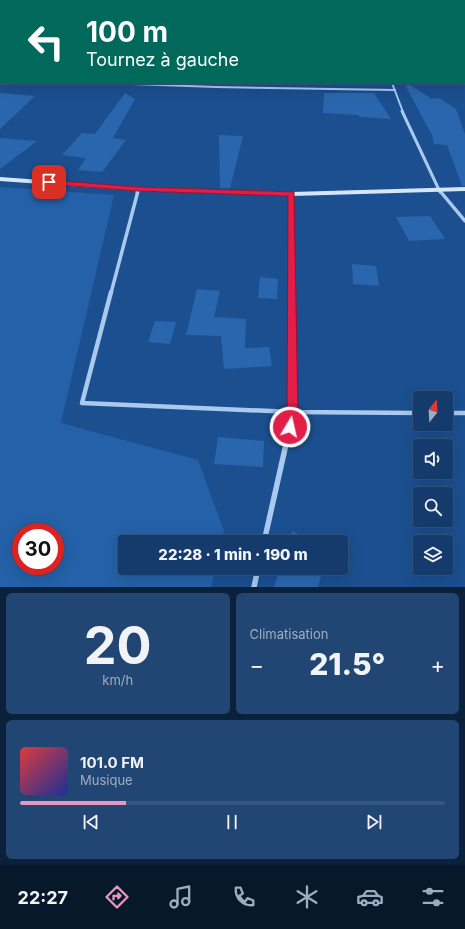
<!DOCTYPE html>
<html lang="fr">
<head>
<meta charset="utf-8">
<style>
	body { margin:0; font-family:Inter,sans-serif; background:#214673; color:#f1f3f6; height:100vh; display:flex; flex-direction:column; font-size:15px; white-space:nowrap }
	* { box-sizing:border-box; margin:0 }
	p { font-size:13px; color:#9dadc1 }
	.icon { flex:none; width:22px; height:22px; fill:none; stroke:currentColor; stroke-width:2; stroke-linecap:round; stroke-linejoin:round }
	.map { position:relative; height:587px; overflow:hidden }
	.side { display:flex; flex-direction:column; gap:6px; padding:6px; background:#0b203b; flex:1 }
	.side>* { flex:none }
	.guide { position:absolute; left:0px; top:0px; width:465px; height:84px; box-shadow:0 4px 16px #0002,0 0 0 1px #33557e; background:#00695c; color:#fff; overflow:hidden }
	.needle { width:26px; rotate:18deg }
	.fabs { position:absolute; left:413px; top:391px; display:grid; gap:8px }
	.fabs a { display:grid; place-items:center; width:40px; height:40px; border-radius:4px; background:#143b6b; box-shadow:0 4px 16px #0002,0 0 0 1px #33557e; font-size:20px }
	.speed { position:absolute; left:12px; top:523px; display:flex; gap:8px; font-size:20px; font-weight:700; text-align:center }
	.speed>* { display:grid; place-content:center; width:52px; height:52px; border-radius:50%; background:#143b6b; box-shadow:0 4px 16px #0002,0 0 0 1px #33557e; line-height:1 }
	.speed .limit { border:6px solid #d22; background:#fff; color:#111 }
	.pin { position:absolute; display:grid; place-items:center; width:34px; height:34px; color:#fff; margin:-17px; border-radius:8px; box-shadow:0 2px 6px #0006 }
	.me { position:absolute; width:44px; margin:-22px; rotate:9deg; stroke-linejoin:round; filter:drop-shadow(0 0 3px #0008) }
	.turn { display:flex; align-items:center; gap:14px; height:84px; padding:0 20px; font-size:18px }
	.turn .icon { width:52px; height:52px; stroke-width:2.5 }
	.turn b { display:block; font-size:28px; line-height:34px }
	.big { font-size:30px; font-weight:800; line-height:1.1 }
	.side .tile { flex:1; display:flex; flex-direction:column; justify-content:center; gap:6px; min-width:0; padding:0 14px; border-radius:6px; background:#214673 }
	.side .dial { align-items:center; gap:0 }
	.dial b { font-size:52px; line-height:1 }
	.song { display:flex; align-items:center; gap:12px }
	.cover { width:48px; height:48px; border-radius:6px; background:linear-gradient(135deg,hsl(0 70% 55%),hsl(230 70% 35%)) }
	.played { height:4px; border-radius:2px; background:linear-gradient(90deg,#e797bd 25%,#33557e 25%) }
	.keys { display:flex; justify-content:space-around; direction:ltr }
	.heat { display:flex; justify-content:space-between; align-items:center; font-size:22px; direction:ltr }
	.side .tiles { flex:1; display:grid; gap:6px; grid-template-columns:1fr 1fr }
	.tile:last-child { grid-column:span 2 }
	.trip { position:absolute; left:118px; top:535px; width:230px; height:40px; border-radius:4px; background:#143b6b; box-shadow:0 4px 16px #0002,0 0 0 1px #33557e; font-weight:800; line-height:40px; text-align:center }
	.dock { display:flex; height:64px; justify-content:space-around; align-items:center; background:#08182b; color:#9dadc1 }
	.dock .icon { width:28px; height:28px }
	.dock .on { color:#e797bd }
	.dock b { font-size:18px; color:#f1f3f6 }
	.map>svg:first-child { display:block }
</style>
</head>
<body>
<div class="map">
<svg width="465" height="587" viewBox="0 0 465 587">
	<rect width="100%" height="100%" fill="#1b4f8f"/>
	<!-- green -->
	<path fill="#2461a8" fill-rule="evenodd" d="M 0,187 L 114,195 L 61,423 L 198,460 L 224,531 L 221,542 L 125,542 L 125,568 L 216,568 L 211,587 L 0,587 ZM 21,532 L 55,532 L 55,566 L 21,566 Z"/>
	<g fill="none" stroke-linecap="round" stroke-linejoin="round">
		<!-- stream -->
		<rect fill="#9cc4f0" fill-rule="evenodd" x="464" y="8" width="1" height="3"/>
	</g>
	<!-- building -->
	<g fill="#2a66ad">
		<path d="M 404,83 L 407,83 L 432,99 L 439,98 L 456,109 L 465,134 L 465,186 L 462,186 L 447,145 L 434,144 L 432,135 Z"/>
		<path d="M 0,93 L 35,96 L 0,129 Z"/>
		<path d="M 125,93 L 135,99 L 113,138 L 126,140 L 102,172 L 78,170 L 86,158 L 62,155 L 82,133 L 95,134 Z"/>
		<path d="M 324,93 L 374,93 L 391,119 L 360,117 L 358,115 L 323,113 Z"/>
		<path d="M 219,135 L 243,136 L 230,188 L 220,188 Z"/>
		<path d="M 0,138 L 37,141 L 0,169 Z"/>
		<path d="M 430,216 L 445,239 L 409,241 L 396,217 Z"/>
		<path d="M 352,264 L 376,266 L 379,286 L 353,284 Z"/>
		<path d="M 260,277 L 278,279 L 277,299 L 258,298 Z"/>
		<path d="M 197,289 L 220,291 L 214,317 L 246,319 L 245,348 L 269,347 L 272,366 L 224,369 L 221,336 L 186,335 Z"/>
		<path d="M 155,321 L 176,322 L 170,344 L 148,342 Z"/>
		<path d="M 218,437 L 264,441 L 263,467 L 214,464 Z"/>
		<path d="M 292,531 L 317,542 L 289,542 Z"/>
		<path d="M 280,568 L 323,568 L 318,587 L 274,587 Z"/>
	</g>
	<g fill="none" stroke-linecap="round" stroke-linejoin="round">
		<!-- lane -->
		<path stroke="#a9c9ee" stroke-width="1.5" d="M 187,0 L 189,1"/>
		<!-- street-far5 -->
		<path stroke="#a9c9ee" stroke-width="1.5" d="M 134,0 L 136,1"/>
		<!-- street-far4 -->
		<g stroke="#a9c9ee" stroke-width="2">
			<path d="M 104,83 L 216,87 L 395,90"/>
			<path d="M 392,83 L 403,112"/>
		</g>
		<!-- street-far3 -->
		<g stroke="#a9c9ee" stroke-width="3">
			<path d="M 402,111 L 440,192"/>
			<path d="M 137,192 L 138,189"/>
		</g>
		<!-- street-far2 -->
		<g stroke="#a9c9ee" stroke-width="3.5">
			<path d="M 440,191 L 465,221"/>
			<path d="M 292,194 L 292,293"/>
			<path d="M 111,293 L 138,191"/>
		</g>
		<!-- street-far1 -->
		<g stroke="#a9c9ee" stroke-width="4.5">
			<path d="M 111,292 L 82,403 L 293,412 L 420,413"/>
			<path d="M 446,413 L 465,413"/>
			<path d="M 291,423 L 293,412 L 292,292"/>
		</g>
		<!-- street -->
		<g stroke="#a9c9ee" stroke-width="5.5">
			<path d="M 264,542 L 291,422"/>
			<path d="M 254,587 L 258,568"/>
		</g>
		<!-- secondary -->
		<path fill="#d6e6fa" fill-rule="evenodd" d="M 0,177 L 138,187 L 292,192 L 465,187 L 465,191 L 292,196 L 138,191 L 0,181 Z"/>
	</g>
	<!-- route -->
	<path fill="#e11d48" stroke="#92132f" d="M 49,180 L 138,187 L 294,192 L 298,412 L 294,430 L 290,432 L 285,430 L 284,427 L 287,412 L 288,196 L 138,191 L 47,184 L 46,182 Z"/>
</svg>
<div class="fabs">
<a><svg class="needle" viewBox="-14 -14 28 28"><path d="M0-13l5 13h-10z" fill="#e53935"/><path d="M0 13l5-13h-10z" fill="#9dadc1"/></svg></a>
<a><svg class="icon" aria-label="sound" viewBox="0 0 24 24"><path d="M4 9h4l5-4v14l-5-4H4zM17 9q2 3 0 6"/></svg></a>
<a><svg class="icon" aria-label="search" viewBox="0 0 24 24"><circle cx="10" cy="10" r="6"/><path d="M15 15l6 6"/></svg></a>
<a><svg class="icon" aria-label="layers" viewBox="0 0 24 24"><path d="M12 4l9 5-9 5-9-5zM3 14l9 5 9-5"/></svg></a>
</div>
<div class="speed"><div class="limit">30</div></div>
<div class="pin" style="left:49px;top:182px;background:#d93025"><svg class="icon" aria-label="arrive" viewBox="0 0 24 24"><path d="M6 21V4h12l-3 4 3 4H6"/></svg></div>
<svg class="me" style="left:290px;top:427px" viewBox="-20 -20 40 40"><circle r="17" fill="#e11d48" stroke="#fff" stroke-width="3"/><path d="M0-11L8 9 0 5-8 9z" fill="#fff"/></svg>
<div class="trip">22:28 · 1 min · 190 m</div>
<div class="guide">
<div class="turn"><svg class="icon" aria-label="left" viewBox="0 0 24 24"><path d="M17 20v-9H6M10 6l-5 5 5 5"/></svg><div><b>100 m</b>Tournez à gauche</div></div>
</div>
</div>
<section class="side">
<div class="tiles">
<div class="tile dial"><b>20</b><p>km/h</p></div>
<div class="tile"><p>Climatisation</p>
<div class="heat"><a>−</a><b class="big">21.5°</b><a>+</a></div>
</div>
<div class="tile">
<div class="song"><i class="cover"></i><div><b>101.0 FM</b><p>Musique</p></div></div>
<div class="played"></div>
<div class="keys"><svg class="icon" aria-label="previous" viewBox="0 0 24 24"><path d="M18 5L8 12l10 7zM5 5v14"/></svg><svg class="icon" aria-label="pause" viewBox="0 0 24 24"><path d="M8 5v14M16 5v14"/></svg><svg class="icon" aria-label="next" viewBox="0 0 24 24"><path d="M6 5l10 7-10 7zM19 5v14"/></svg></div>
</div>
</div>
</section>
<nav class="dock">
<b>22:27</b>
<svg class="icon on" aria-label="directions" viewBox="0 0 24 24"><path d="M12 3l9 9-9 9-9-9zM9 14v-3h6M13 9l2 2-2 2"/></svg>
<svg class="icon" aria-label="music" viewBox="0 0 24 24"><path d="M9 18V5l10-2v13"/><circle cx="6" cy="18" r="3"/><circle cx="16" cy="16" r="3"/></svg>
<svg class="icon" aria-label="phone" viewBox="0 0 24 24"><path d="M5 4h4l2 5-3 2q2 4 5 5l2-3 5 2v4C11 20 4 13 5 4z"/></svg>
<svg class="icon" aria-label="climate" viewBox="0 0 24 24"><path d="M12 3v18M4 7l16 10M4 17L20 7"/></svg>
<svg class="icon" aria-label="car" viewBox="0 0 24 24"><path d="M5 17H2v-5l4-1 3-4h7l3 4 3 1v5h-3M9 17h6M6 11h13"/><circle cx="7" cy="17" r="2"/><circle cx="17" cy="17" r="2"/></svg>
<svg class="icon" aria-label="filters" viewBox="0 0 24 24"><path d="M4 7h16M4 17h16"/><circle cx="9" cy="7" r="2"/><circle cx="15" cy="17" r="2"/></svg>
</nav>
</body>
</html>
